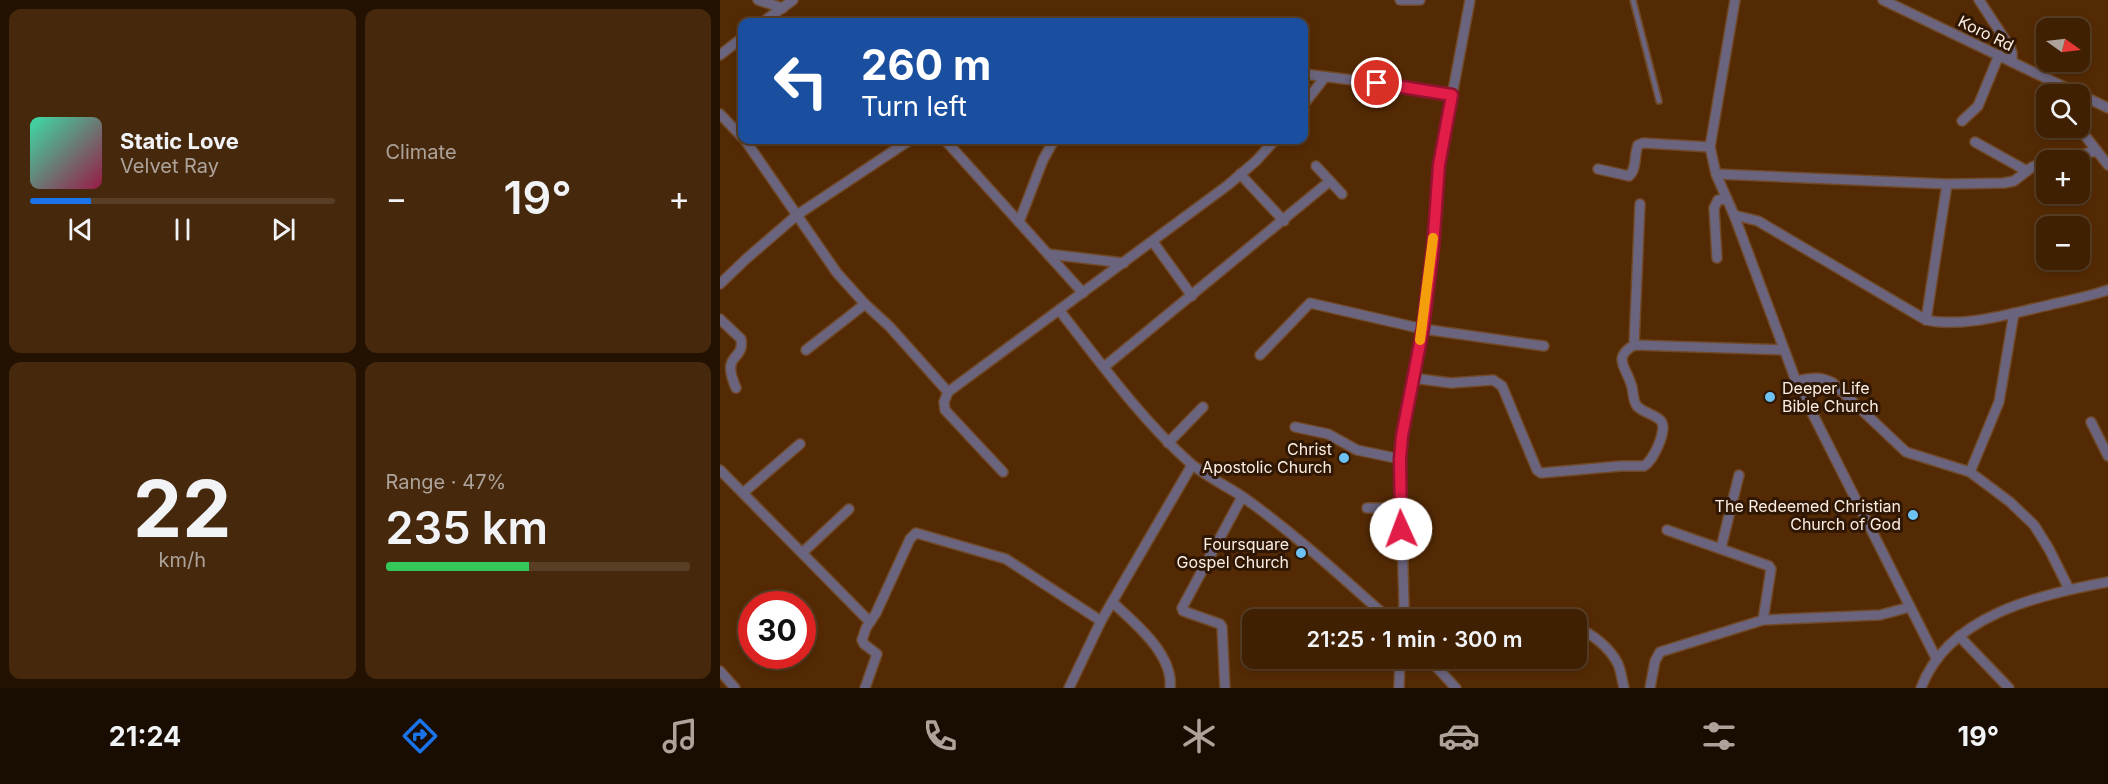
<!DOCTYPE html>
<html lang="en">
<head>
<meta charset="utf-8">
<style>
	body { margin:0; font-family:Inter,sans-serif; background:#46280d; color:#f1f3f6; height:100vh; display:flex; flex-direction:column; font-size:22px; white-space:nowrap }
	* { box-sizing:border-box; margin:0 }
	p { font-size:20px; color:#ada39a }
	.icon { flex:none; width:33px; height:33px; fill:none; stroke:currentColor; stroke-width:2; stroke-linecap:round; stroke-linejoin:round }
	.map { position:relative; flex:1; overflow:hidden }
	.side { display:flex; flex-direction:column; gap:9px; padding:9px; background:#231202; width:720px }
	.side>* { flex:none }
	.hud { position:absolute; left:18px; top:18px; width:570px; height:126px; border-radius:12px; box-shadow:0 3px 9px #0003,0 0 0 2px #583e25; background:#1a4fa0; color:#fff; overflow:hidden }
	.needle { width:39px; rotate:104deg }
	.buttons { position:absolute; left:1316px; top:18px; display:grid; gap:12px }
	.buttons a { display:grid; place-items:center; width:54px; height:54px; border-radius:12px; background:#3f2003; box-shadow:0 3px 9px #0003,0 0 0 2px #583e25; font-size:30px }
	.speed { position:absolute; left:18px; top:591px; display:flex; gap:12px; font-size:30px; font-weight:700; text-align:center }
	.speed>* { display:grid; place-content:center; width:78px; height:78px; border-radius:50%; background:#3f2003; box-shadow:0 3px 9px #0003,0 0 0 2px #583e25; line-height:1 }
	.speed .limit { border:9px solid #d22; background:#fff; color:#111 }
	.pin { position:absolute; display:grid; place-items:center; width:51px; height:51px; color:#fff; margin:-26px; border:3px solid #fff; border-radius:50%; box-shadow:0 2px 6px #0007 }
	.me { position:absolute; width:66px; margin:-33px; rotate:358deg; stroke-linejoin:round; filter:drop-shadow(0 0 4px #0008) }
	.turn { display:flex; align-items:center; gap:21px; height:126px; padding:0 24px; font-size:27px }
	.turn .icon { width:78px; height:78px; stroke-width:2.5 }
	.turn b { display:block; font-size:42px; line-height:51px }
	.big { font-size:45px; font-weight:600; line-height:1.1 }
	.side .tile { flex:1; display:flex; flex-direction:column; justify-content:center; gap:9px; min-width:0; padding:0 21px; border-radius:12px; background:#46280d }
	.side .dial { align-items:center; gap:0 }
	.dial b { font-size:78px; line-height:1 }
	.song { display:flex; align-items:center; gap:18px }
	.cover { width:72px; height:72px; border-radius:9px; background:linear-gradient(135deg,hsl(160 70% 55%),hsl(340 70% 35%)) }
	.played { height:6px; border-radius:3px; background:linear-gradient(90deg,#1a73e8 20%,#583e25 20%) }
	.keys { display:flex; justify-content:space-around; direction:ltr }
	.heat { display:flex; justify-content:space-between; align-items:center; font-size:33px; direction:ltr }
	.charge { height:9px; border-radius:4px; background:linear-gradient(90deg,#34c759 47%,#583e25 0) }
	.side .tiles { flex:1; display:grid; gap:9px; grid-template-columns:repeat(2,1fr) }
	.trip { position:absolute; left:522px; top:609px; width:345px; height:60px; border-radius:12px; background:#3f2003; box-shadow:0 3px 9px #0003,0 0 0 2px #583e25; font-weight:600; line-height:60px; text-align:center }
	.tabs { display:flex; height:96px; justify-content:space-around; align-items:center; background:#190d01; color:#ada39a }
	.tabs .icon { width:42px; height:42px }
	.tabs .active { color:#1a73e8 }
	.tabs b { font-size:27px; color:#f1f3f6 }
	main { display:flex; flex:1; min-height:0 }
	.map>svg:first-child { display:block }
</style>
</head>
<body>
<main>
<section class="side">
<div class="tiles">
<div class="tile">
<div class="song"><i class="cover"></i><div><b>Static Love</b><p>Velvet Ray</p></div></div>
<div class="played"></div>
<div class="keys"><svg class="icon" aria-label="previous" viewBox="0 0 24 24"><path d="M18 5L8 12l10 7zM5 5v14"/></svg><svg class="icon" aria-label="pause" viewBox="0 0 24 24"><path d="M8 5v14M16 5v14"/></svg><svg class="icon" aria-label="next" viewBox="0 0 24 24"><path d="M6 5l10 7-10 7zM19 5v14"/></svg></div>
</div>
<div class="tile"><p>Climate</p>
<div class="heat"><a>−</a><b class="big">19°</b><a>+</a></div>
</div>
<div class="tile dial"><b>22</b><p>km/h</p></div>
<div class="tile"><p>Range · 47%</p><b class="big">235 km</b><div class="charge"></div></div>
</div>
</section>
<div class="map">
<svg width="1388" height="688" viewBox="0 0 1388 688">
	<rect width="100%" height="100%" fill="#542a04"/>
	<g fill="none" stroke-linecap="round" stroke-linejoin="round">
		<defs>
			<path id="service" d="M 913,0 L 939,101"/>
			<g id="minor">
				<path d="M 38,0 L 63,8"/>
				<path d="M 680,0 L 700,0"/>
				<path d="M 1015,0 L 990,147 L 996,174 L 1014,215 L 1076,381 L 1216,658"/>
				<path d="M 1163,0 L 1388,108"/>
				<path d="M 1259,0 L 1290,47 L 1292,53 L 1292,62"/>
				<path d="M 43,22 L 73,0"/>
				<path d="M 0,55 L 22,38"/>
				<path d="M 584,74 L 657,83 L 732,95"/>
				<path d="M 584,104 L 605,77"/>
				<path d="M 0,114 L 22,137"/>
				<path d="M 1242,121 L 1258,106 L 1279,55"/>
				<path d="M 1359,128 L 1388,165"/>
				<path d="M 25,140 L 117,273 L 145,304 L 170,327 L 228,392"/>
				<path d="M 225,140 L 363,293"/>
				<path d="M 1255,142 L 1307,171"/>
				<path d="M 1335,160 L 1377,151"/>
				<path d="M 596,166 L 622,194"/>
				<path d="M 878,169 L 909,176 C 917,169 914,155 918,145 L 923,143 L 990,147"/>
				<path d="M 520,174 L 564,221"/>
				<path d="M 996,174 L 1227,184 L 1284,183 L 1294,181 L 1312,167 L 1326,162"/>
				<path d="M 1014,215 L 1038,221 L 1206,320 C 1242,328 1289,314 1325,306 C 1346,301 1367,297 1388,290"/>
				<path d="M 299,222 L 323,160 L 334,140"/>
				<path d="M 433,242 L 472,296"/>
				<path d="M 328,254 L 404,263"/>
				<path d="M 997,258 L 994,208 L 998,200 L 1007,199"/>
				<path d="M 0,284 L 26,259 L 77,215 L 190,140"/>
				<path d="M 339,310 C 380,362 420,418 469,462 C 485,476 505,485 523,497 C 575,534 622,577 670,620"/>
				<path d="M 0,319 L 21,339 C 25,362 0,351 16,388"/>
				<path d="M 1206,320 L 1227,184"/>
				<path d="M 914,345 L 920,204"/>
				<path d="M 86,350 L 145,304"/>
				<path d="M 540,355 L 590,303 L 703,329 L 824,346"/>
				<path d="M 384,367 L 610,181"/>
				<path d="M 692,378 L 731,383 L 773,380 L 782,386 L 817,470 L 821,473 L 901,466 L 924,466 C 933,461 948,430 941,421 C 935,414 923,413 917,406 C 912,400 914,391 911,384 C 906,367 892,358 914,345 L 1064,350"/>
				<path d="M 1076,381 C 1090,378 1101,376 1113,383 L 1186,452 L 1250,472 L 1290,502 L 1314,525 L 1329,549 L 1349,589"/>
				<path d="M 1371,422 L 1388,456"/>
				<path d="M 575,427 L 608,434 L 637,450 L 680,459"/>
				<path d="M 448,443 L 483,407"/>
				<path d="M 0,470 L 150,622"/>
				<path d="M 283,472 L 225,410 L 224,402 L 228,392 L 508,185 L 536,161 L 555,140"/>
				<path d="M 1250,472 L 1279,402 L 1294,313"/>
				<path d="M 23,493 L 80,444"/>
				<path d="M 647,508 L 680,508"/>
				<path d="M 947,530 L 1049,566 L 1051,569 L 1043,620"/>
				<path d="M 1001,548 L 1019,475"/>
				<path d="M 82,553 L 129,509"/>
				<path d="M 392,602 C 415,623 454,655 450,688"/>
				<path d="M 682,620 L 684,605 L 680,459 L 686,410 L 703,329 L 713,247 L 719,165 L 750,0"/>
				<path d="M 856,628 C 872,633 890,648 898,664 C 901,671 902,680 904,688"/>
				<path d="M 1239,636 L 1289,688"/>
				<path d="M 708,658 L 736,688"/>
				<path d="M 0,671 L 15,688"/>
				<path d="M 145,688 L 157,654 L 144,644 L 142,640 L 146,628 L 156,613 L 190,539 L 196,533 L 286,559 L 381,621"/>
				<path d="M 349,688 L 381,621 L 472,465"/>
				<path d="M 505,688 L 502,627 L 500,624 L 463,611 L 462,608 L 522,497"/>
				<path d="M 679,688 L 680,658"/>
				<path d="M 930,688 L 935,661 L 940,652 L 1043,620 L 1160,615 L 1190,607"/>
				<path d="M 1201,688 C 1228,615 1319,595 1388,582"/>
			</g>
		</defs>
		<!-- service casing -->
		<use href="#service" stroke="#6f4928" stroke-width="8"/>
		<!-- minor casing -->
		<use href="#minor" stroke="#6f4928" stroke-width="12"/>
		<!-- service -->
		<use href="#service" stroke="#6b647e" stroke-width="4.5"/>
		<!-- minor -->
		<use href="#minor" stroke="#6b647e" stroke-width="9"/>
	</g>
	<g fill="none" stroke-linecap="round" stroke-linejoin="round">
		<defs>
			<path id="route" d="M 657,83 L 732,95 L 719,165 L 713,248 L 703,328 L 682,436 L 680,459 L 681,529"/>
		</defs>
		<!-- route casing -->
		<use href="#route" stroke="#92132f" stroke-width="15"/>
		<!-- route -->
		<use href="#route" stroke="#e11d48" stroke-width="10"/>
		<!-- slow -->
		<path stroke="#f59e0b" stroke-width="10" d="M 700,340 L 713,238"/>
	</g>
	<!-- markers -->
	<g fill="#6ec2f3" stroke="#2f1704" stroke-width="2">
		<circle cx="1050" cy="397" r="6"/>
		<circle cx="624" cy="458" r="6"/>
		<circle cx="1193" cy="515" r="6"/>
		<circle cx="581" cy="553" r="6"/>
	</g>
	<g text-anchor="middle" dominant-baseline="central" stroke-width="6" stroke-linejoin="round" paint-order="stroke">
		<!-- street labels -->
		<g font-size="16" fill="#fbeee4" stroke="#2f1704">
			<text transform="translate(1266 33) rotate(26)">Koro Rd</text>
		</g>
		<!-- poi labels -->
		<g font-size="16" fill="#fbeee4" stroke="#2f1704" text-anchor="end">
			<text x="1062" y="388" text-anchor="start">Deeper Life<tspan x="1062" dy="18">Bible Church</tspan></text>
			<text x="612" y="449">Christ<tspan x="612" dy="18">Apostolic Church</tspan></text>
			<text x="1181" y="506">The Redeemed Christian<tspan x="1181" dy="18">Church of God</tspan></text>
			<text x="569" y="544">Foursquare<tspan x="569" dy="18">Gospel Church</tspan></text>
		</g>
	</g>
</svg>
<div class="buttons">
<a><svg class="needle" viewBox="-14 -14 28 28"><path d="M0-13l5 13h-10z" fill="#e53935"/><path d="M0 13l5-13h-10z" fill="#ada39a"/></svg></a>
<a><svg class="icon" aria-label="search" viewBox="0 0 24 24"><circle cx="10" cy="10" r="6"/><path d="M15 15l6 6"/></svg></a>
<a>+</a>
<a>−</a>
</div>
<div class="speed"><div class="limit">30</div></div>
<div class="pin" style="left:657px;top:83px;background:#d93025"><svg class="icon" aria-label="arrive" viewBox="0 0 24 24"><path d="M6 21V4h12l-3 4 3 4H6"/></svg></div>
<svg class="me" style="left:681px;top:529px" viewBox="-20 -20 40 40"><circle r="19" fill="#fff"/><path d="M0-13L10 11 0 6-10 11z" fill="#e11d48"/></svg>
<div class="trip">21:25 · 1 min · 300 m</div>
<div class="hud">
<div class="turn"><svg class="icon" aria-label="left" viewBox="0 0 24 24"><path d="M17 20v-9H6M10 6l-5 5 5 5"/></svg><div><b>260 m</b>Turn left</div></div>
</div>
</div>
</main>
<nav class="tabs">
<b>21:24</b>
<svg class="icon active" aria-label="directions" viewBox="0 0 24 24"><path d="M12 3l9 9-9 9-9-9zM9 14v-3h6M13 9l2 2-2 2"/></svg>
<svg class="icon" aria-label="music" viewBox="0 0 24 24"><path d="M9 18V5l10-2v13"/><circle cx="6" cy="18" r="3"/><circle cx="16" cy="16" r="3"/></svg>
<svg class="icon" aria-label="phone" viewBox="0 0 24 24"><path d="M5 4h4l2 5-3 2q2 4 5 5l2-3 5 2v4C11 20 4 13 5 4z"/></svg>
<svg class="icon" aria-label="climate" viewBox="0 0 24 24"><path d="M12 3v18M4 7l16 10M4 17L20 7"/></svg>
<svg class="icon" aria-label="car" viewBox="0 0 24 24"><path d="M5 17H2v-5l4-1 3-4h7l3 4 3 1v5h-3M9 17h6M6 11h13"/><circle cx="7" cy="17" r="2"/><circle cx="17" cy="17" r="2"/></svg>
<svg class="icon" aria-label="filters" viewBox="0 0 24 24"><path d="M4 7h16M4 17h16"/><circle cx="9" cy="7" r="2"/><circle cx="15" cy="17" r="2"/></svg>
<b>19°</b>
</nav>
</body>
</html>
